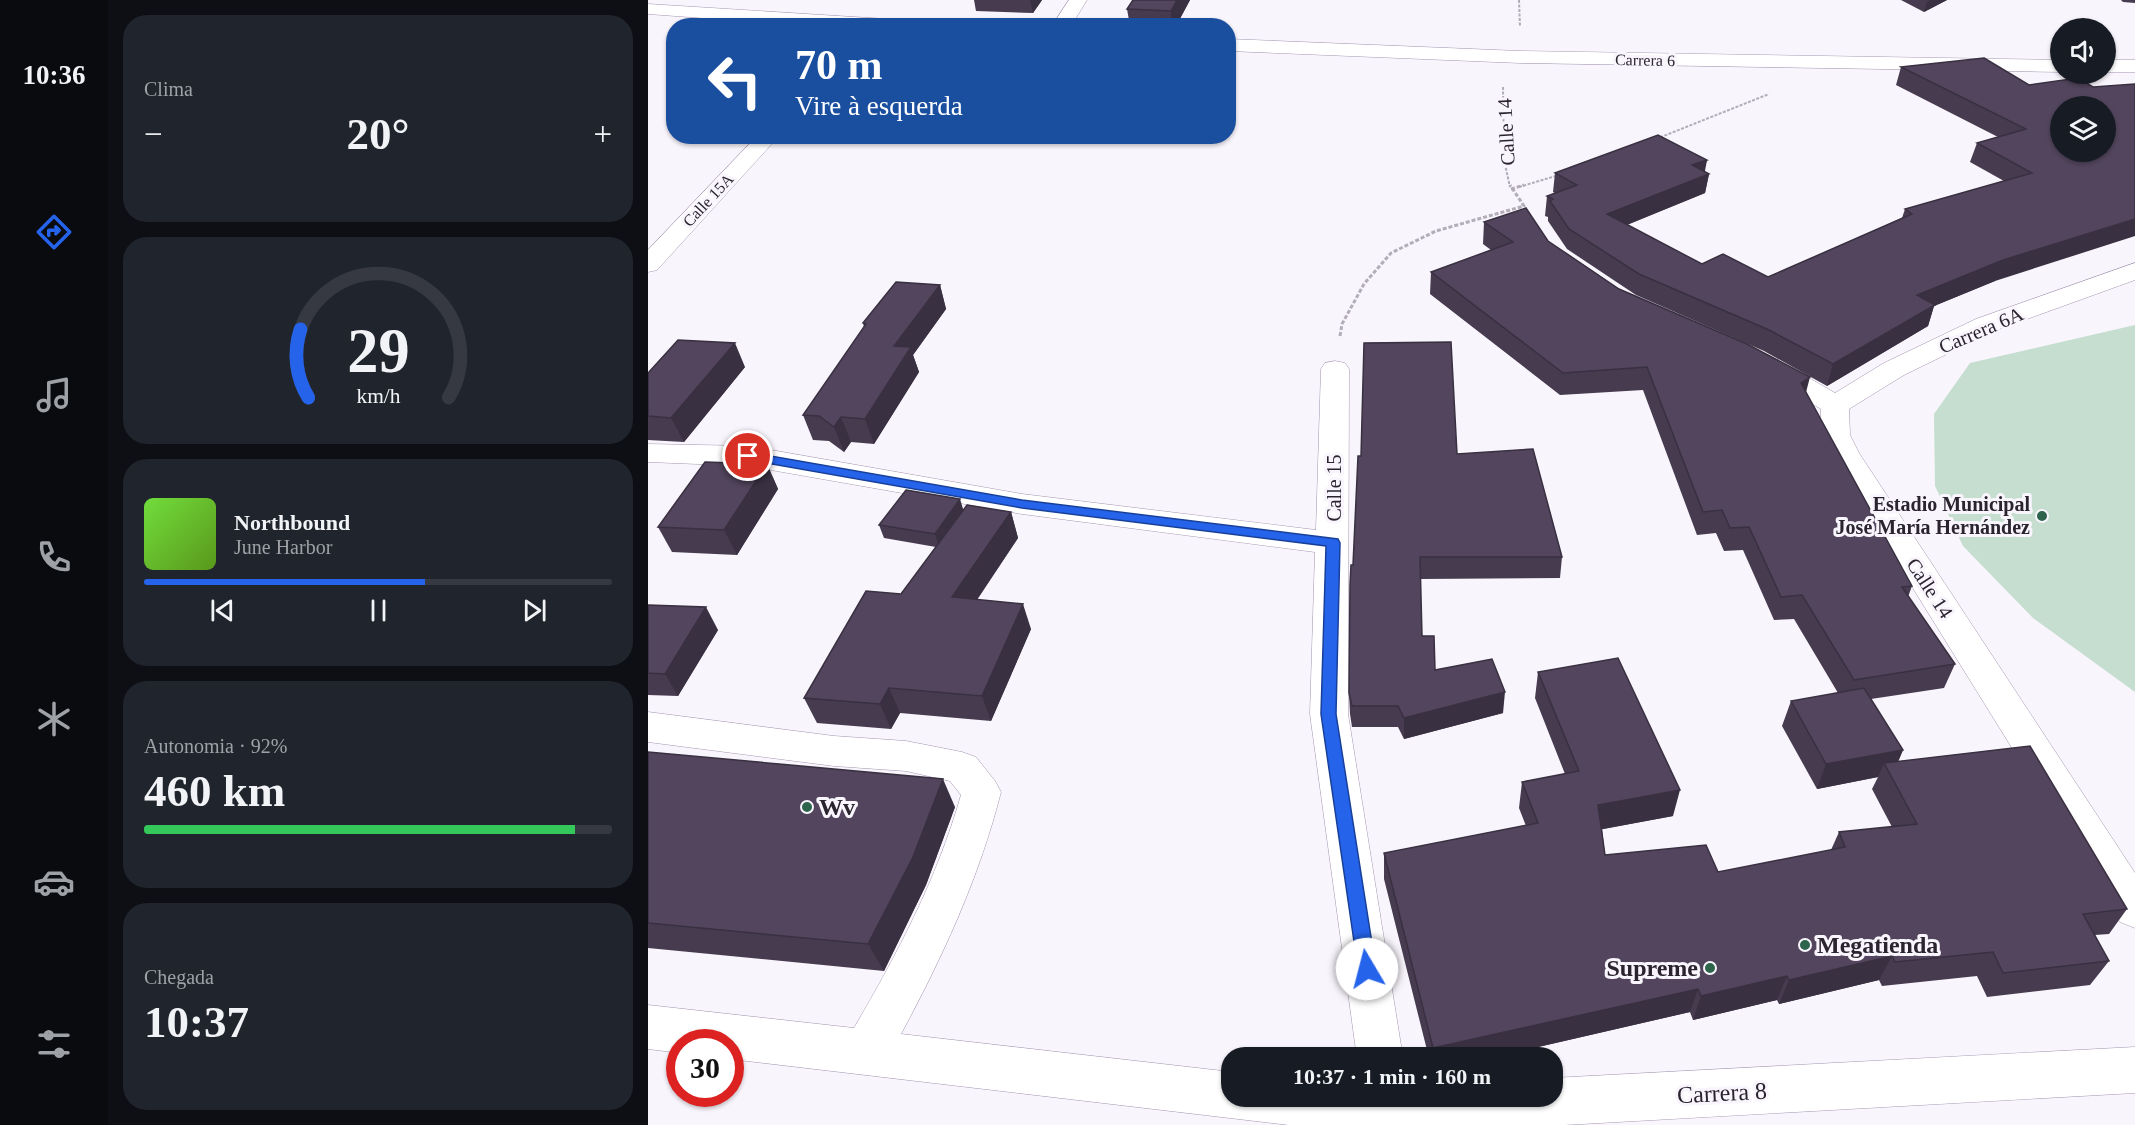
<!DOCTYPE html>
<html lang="pt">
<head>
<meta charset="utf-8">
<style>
	body { margin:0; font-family:Georgia,serif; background:#20242c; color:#f1f3f6; height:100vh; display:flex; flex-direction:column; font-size:22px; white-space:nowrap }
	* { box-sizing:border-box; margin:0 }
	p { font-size:20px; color:#9ea1a6 }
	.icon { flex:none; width:33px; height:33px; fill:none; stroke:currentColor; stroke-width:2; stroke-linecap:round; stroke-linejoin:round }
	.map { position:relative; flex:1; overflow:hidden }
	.details { display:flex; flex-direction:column; gap:15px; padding:15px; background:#0d0f14; width:540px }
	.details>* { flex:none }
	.hud { position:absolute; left:18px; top:18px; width:570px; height:126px; border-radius:24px; box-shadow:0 2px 4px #0004; background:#1a4fa0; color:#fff; overflow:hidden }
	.controls { position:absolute; left:1402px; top:18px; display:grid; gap:12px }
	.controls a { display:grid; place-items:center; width:66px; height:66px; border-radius:50%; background:#171b24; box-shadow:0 2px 4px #0004; font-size:30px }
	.speed { position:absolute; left:18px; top:1029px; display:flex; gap:12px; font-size:30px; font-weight:700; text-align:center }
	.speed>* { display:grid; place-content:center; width:78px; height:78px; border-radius:50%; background:#171b24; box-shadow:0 2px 4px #0004; line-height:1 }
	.speed .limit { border:9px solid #d22; background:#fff; color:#111 }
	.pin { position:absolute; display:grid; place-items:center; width:51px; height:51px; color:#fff; margin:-26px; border:3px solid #fff; border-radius:50%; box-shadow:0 2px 6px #0007 }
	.me { position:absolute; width:66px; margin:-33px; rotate:352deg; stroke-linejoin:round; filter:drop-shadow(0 0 4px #0008) }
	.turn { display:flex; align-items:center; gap:21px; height:126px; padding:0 30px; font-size:27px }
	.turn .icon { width:78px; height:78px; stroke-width:2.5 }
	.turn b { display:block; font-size:42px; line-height:51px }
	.big { font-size:45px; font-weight:800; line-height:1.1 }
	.details .card { flex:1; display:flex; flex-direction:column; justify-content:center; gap:9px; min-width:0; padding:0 21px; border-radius:24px; background:#20242c }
	.details .dial { align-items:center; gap:0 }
	.dial svg { height:156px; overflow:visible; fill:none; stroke:#363941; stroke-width:7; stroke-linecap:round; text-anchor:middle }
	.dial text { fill:#f1f3f6; stroke:none }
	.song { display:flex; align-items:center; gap:18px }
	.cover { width:72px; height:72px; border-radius:9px; background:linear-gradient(135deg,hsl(100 70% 55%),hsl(90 70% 35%)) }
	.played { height:6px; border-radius:3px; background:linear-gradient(90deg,#2563eb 60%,#363941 60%) }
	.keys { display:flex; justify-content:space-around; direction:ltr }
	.heat { display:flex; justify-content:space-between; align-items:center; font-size:33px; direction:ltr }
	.charge { height:9px; border-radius:4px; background:linear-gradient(90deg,#34c759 92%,#363941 0) }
	.trip { position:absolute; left:573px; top:1047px; width:342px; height:60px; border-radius:24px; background:#171b24; box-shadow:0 2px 4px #0004; font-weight:800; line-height:60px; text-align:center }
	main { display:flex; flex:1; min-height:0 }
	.dock { display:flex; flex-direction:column; width:108px; justify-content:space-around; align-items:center; background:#090b0e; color:#9ea1a6 }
	.dock .icon { width:42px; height:42px }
	.dock .selected { color:#2563eb }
	.dock b { font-size:27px; color:#f1f3f6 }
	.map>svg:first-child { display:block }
</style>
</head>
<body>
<main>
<nav class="dock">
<b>10:36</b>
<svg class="icon selected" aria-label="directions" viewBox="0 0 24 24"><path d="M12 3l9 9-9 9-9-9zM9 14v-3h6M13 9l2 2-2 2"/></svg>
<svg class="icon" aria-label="music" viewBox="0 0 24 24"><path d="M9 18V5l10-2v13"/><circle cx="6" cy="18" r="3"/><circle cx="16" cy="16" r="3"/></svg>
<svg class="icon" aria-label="phone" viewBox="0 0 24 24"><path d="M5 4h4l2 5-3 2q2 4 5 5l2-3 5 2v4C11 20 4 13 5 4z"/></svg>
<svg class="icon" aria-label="climate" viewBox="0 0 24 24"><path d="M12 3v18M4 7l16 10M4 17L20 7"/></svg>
<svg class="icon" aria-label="car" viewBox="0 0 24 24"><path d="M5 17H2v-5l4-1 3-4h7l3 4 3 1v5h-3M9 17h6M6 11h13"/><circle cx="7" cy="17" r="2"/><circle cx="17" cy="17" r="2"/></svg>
<svg class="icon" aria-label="filters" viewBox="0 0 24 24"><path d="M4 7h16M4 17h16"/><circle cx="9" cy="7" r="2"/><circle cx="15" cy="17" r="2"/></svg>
</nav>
<section class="details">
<div class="card"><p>Clima</p>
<div class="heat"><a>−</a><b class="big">20°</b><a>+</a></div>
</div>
<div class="card dial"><svg viewBox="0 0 100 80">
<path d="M14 69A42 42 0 1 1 86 69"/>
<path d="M14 69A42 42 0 0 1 10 34" stroke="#2563eb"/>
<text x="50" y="56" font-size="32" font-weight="700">29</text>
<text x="50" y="72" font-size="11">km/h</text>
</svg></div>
<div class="card">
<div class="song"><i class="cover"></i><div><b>Northbound</b><p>June Harbor</p></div></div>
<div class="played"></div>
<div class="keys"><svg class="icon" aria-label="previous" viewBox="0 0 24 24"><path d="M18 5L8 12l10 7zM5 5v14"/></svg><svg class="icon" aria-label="pause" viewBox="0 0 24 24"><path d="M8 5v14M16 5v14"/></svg><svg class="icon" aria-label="next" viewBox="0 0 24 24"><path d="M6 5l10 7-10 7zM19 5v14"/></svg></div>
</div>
<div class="card"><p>Autonomia · 92%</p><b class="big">460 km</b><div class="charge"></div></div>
<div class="card"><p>Chegada</p><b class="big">10:37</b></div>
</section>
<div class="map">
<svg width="1487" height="1125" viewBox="0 0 1487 1125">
	<rect width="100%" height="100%" fill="#f9f5fc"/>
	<!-- green -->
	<path fill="#c5ded0" d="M 1487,325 L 1487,692 L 1385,618 L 1315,546 L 1287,486 L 1286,414 L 1322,363 Z"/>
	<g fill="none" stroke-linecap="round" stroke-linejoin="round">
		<defs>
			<g id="street">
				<path d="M 421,0 L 439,0 L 423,26 L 404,26 Z"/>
				<path d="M 0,4 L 254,20 L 261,22 L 263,26 L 165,26 L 0,14 Z"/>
				<path d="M 580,39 L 872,51 L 1413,60 L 1413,72 L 872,63 L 580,51 Z"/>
				<rect x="1458" y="60" width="29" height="12"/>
				<path d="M 109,136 L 131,136 L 9,270 L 0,272 L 0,250 Z"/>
				<path d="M 1487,263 L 1487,280 L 1346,331 L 1256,375 L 1201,409 L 1202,435 L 1211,453 L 1487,873 L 1487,928 L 1472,922 L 1181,453 L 1172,435 L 1173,409 L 1110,372 L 1106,366 L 1110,360 L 1120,358 L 1130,360 L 1187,393 L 1236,363 L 1328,319 Z"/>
				<path d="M 687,361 L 697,363 L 701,369 L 700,714 L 755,1058 L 709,1058 L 662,714 L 667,552 L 374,514 L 100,466 L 0,462 L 0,444 L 100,446 L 374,494 L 668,530 L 673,369 L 677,363 Z"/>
				<path d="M 0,712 L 186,736 L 258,741 L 314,752 L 328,757 L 347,781 L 353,792 C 331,878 295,956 253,1034 L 584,1072 L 584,1096 L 904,1096 L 904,1078 L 1487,1047 L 1487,1093 L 916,1125 L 641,1125 L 82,1059 L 82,1042 L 32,1042 L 32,1053 L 0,1049 L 0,1005 L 206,1028 C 250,953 289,879 313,795 L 302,781 L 258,771 L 186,766 L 0,742 Z"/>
			</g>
		</defs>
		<!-- street casing -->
		<use href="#street" stroke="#a394b0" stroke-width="1"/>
		<!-- path-far1 -->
		<g stroke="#b2adb6" stroke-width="2" stroke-dasharray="3 1.5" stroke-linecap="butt">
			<path d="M 871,0 L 872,27"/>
			<path d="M 855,87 L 856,160 L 862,187"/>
			<path d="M 1008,139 L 1121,94"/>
			<path d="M 871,187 L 911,175"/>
		</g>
		<!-- path -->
		<g stroke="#b2adb6" stroke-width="3" stroke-dasharray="4 2" stroke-linecap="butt">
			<path d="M 863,189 L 876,185"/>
			<path d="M 692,336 L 694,324 L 716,284 L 743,253 L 788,231 L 876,206 L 862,185"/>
		</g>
		<!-- street -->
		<use href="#street" fill="#fff" fill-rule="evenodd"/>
	</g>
	<!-- wall -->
	<g fill="#473b50">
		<path d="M 326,0 L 394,0 L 385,13 L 328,11 Z"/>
		<path d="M 485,0 L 542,0 L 528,26 L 482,26 L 479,9 Z"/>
		<path d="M 1253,0 L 1299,0 L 1276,12 Z"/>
		<path d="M 1473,0 L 1487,0 L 1487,3 L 1475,2 Z"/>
		<path d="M 1253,67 L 1381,85 L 1430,78 L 1347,281 L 1286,306 L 1280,326 L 1179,386 L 1116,351 L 988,295 L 919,249 L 900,221 L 900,217 L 897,216 L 899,196 L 907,193 L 905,192 L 907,173 L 1059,160 L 1056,171 L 1061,174 L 1057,193 L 979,225 L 1054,264 L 1120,277 L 1254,218 L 1257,209 L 1356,181 L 1322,162 L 1329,143 L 1350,137 L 1248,85 Z"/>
		<path d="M 836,222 L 900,241 L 971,289 L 1158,393 L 1264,586 L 1260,597 L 1307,664 L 1296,688 L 1223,699 L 1255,750 L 1250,762 L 1479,909 L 1461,934 L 1447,935 L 1461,961 L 1442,985 L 1339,997 L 1329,976 L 1234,986 L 1231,980 L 1131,1004 L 1129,1000 L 1045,1020 L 1042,1012 L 842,1058 L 781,1058 L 736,879 L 736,853 L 878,826 L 871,808 L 874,782 L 917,774 L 887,698 L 890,672 L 1025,816 L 954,829 L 957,855 L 1070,872 L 1183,850 L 1191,832 L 1244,827 L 1224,789 L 1230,777 L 1169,789 L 1134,726 L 1143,701 L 1190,693 L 1146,619 L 1126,620 L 1095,550 L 1076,551 L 1068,533 L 1049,535 L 995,390 L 912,395 L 782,294 L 783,272 L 843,250 L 835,244 Z"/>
		<path d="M 292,285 L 298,309 L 265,355 L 271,372 L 226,444 L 203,442 L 196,452 L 181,441 L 165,440 L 155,415 L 216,327 L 215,323 Z"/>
		<path d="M 97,367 L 36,442 L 0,440 L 0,373 Z"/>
		<path d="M 809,454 L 914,557 L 912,578 L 772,579 L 774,636 L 787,670 L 855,713 L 756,739 L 750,727 L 704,727 L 702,714 L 701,693 L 705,565 L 713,456 Z"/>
		<path d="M 119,464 L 130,489 L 89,555 L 24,552 L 10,527 Z"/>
		<path d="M 316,509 L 363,512 L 370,538 L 329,600 L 383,629 L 343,721 L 252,713 L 243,729 L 169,723 L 156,698 L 253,594 L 288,547 L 236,538 L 231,525 Z"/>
		<path d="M 0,605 L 70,630 L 30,696 L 0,695 Z"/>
		<path d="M 0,752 L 307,807 L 278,885 L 236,971 L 0,948 Z"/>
	</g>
	<!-- shaded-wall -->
	<g fill="#393041">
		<path d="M 382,0 L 394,0 L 385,13 Z"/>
		<path d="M 529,0 L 542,0 L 528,26 L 524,26 L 523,11 Z"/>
		<path d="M 1282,0 L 1299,0 L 1276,12 L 1279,2 Z"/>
		<path d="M 1059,160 L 1056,176 L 1061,174 L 1057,193 L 956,234 L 959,214 L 1044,165 Z"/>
		<path d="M 1487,219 L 1487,236 L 1347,281 L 1286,306 L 1280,326 L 1179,386 L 1185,364 L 1269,295 L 1355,260 Z"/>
		<path d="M 292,285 L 298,309 L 265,355 L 271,372 L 226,444 L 217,419 L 246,346 Z"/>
		<path d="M 87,343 L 97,367 L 36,442 L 23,418 Z"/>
		<path d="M 1162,377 L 1156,400 L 1153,383 Z"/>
		<path d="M 193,417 L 203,442 L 196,452 L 186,427 Z"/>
		<path d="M 119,464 L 130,489 L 89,555 L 76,530 Z"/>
		<path d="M 312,499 L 316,512 L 291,547 L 287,534 Z"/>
		<path d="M 363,512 L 370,538 L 313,623 L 304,597 Z"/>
		<path d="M 375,604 L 383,629 L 343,721 L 334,696 Z"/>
		<path d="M 58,607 L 70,630 L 30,696 L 17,674 Z"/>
		<path d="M 241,688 L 252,713 L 243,729 L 232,704 Z"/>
		<path d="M 857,692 L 855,713 L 756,739 L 756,718 Z"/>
		<path d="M 1255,750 L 1244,775 L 1236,763 L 1230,777 L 1169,789 L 1178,764 Z"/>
		<path d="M 295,779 L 307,807 L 278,885 L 236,971 L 220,944 Z"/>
		<path d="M 1032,790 L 1025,816 L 945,831 L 950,805 Z"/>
		<path d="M 1244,956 L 1231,980 L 1131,1004 L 1141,980 Z"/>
		<path d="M 1139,976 L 1129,1000 L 1045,1020 L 1053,996 Z"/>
		<path d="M 1050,989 L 1042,1012 L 842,1058 L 785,1058 L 785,1048 Z"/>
	</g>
	<!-- building -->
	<g fill="#52455d" stroke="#393041" stroke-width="1.5" fill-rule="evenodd">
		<path d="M 485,0 L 529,0 L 523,11 L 479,9 Z"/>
		<path d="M 1336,58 L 1381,85 L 1430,78 L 1445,87 L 1487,84 L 1487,219 L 1355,260 L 1269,295 L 1287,305 L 1185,364 L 1121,330 L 991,274 L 921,229 L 902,201 L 905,199 L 899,196 L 929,185 L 907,173 L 1010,135 L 1059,160 L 1044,165 L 1061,174 L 959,214 L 1054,264 L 1075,254 L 1120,277 L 1264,214 L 1257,209 L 1384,173 L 1329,143 L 1378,129 L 1253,67 ZM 1413,106 L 1458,106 L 1458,152 L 1413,152 Z"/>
		<path d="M 878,208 L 900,241 L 971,289 L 1099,344 L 1162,377 L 1153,383 L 1264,586 L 1254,587 L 1307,664 L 1206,680 L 1154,595 L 1133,597 L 1101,527 L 1082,528 L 1074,510 L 1055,512 L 999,367 L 915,373 L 783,272 L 865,242 L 836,222 Z"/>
		<path d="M 248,282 L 292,285 L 246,346 L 263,347 L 217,419 L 193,417 L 186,427 L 171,416 L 155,415 L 218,324 L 215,323 Z"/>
		<path d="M 30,340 L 87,343 L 23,418 L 0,416 L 0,373 Z"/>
		<path d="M 803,342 L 809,454 L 885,449 L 914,557 L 772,557 L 774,636 L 786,636 L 787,670 L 844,659 L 857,692 L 756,718 L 750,706 L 704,706 L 701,693 L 702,585 L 703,565 L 705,565 L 710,456 L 713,456 L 716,343 Z"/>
		<path d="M 57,462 L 119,464 L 76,530 L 10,527 Z"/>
		<path d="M 258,490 L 312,499 L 287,534 L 231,525 Z"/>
		<path d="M 319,505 L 363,512 L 304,597 L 375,604 L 334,696 L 241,688 L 232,704 L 156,698 L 218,591 L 253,594 Z"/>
		<path d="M 0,605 L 58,607 L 17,674 L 0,673 Z"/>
		<path d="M 970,658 L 1032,790 L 950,805 L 957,855 L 1058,845 L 1070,872 L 1197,847 L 1191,832 L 1269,824 L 1236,763 L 1382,746 L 1479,909 L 1435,914 L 1461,961 L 1355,973 L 1345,952 L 1247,962 L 1244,956 L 1141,980 L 1139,976 L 1053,996 L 1050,989 L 785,1048 L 736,853 L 890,823 L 874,782 L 931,771 L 890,672 Z"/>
		<path d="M 1216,688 L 1255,750 L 1178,764 L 1143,701 Z"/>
		<path d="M 0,752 L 295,779 L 265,857 L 220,944 L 0,923 Z"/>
	</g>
	<!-- route -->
	<path fill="#2563eb" stroke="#184099" stroke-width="1.5" d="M 100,452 L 374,500 L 690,539 L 692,543 L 688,714 L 728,969 L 725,975 L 719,977 L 713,975 L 710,969 L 673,714 L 678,546 L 374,508 L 96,459 L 94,456 L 96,453 Z"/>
	<!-- markers -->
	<g fill="#2c644c" stroke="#f9f5fc" stroke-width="2">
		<circle cx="1394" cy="516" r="6"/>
		<circle cx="159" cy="807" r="6"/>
		<circle cx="1157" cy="945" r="6"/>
		<circle cx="1062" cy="968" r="6"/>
	</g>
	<g text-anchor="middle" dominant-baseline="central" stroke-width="6" stroke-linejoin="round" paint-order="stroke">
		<!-- far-street labels -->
		<g font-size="16" fill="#2a242f" stroke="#f9f5fc">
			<text transform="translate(997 60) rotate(1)">Carrera 6</text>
			<text transform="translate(60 200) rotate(-47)">Calle 15A</text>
		</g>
		<!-- street labels -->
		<g font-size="20" fill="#2a242f" stroke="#f9f5fc">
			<text transform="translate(858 132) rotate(-93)">Calle 14</text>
			<text transform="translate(1333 330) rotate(-23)">Carrera 6A</text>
			<text transform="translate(686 488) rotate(-90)">Calle 15</text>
			<text transform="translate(1282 588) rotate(57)">Calle 14</text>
		</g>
		<!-- poi labels -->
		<g font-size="20" font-weight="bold" fill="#2a242f" stroke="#f9f5fc" text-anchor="end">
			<text x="1382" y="504">Estadio Municipal<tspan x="1382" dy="23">José María Hernández</tspan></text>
		</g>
		<!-- near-poi labels -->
		<g font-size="24" font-weight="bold" fill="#2a242f" stroke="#f9f5fc" text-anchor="start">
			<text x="171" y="807">Wv</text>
			<text x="1169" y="945">Megatienda</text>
			<text x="1050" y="968" text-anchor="end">Supreme</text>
		</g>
		<!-- near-street labels -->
		<g font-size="24" fill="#2a242f" stroke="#f9f5fc">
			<text transform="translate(1074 1093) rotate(-3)">Carrera 8</text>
		</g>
	</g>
</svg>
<div class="controls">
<a><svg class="icon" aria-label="sound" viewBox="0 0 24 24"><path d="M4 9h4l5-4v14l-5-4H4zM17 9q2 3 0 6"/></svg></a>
<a><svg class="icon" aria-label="layers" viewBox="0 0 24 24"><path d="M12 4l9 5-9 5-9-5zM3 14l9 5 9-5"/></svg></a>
</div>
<div class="speed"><div class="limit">30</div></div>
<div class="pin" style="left:100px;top:456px;background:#d93025"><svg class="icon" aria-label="arrive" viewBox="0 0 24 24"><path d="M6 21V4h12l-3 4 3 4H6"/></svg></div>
<svg class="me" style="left:719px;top:969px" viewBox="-20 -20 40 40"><circle r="19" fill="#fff"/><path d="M0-13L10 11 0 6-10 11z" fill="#2563eb"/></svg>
<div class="trip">10:37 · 1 min · 160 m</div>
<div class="hud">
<div class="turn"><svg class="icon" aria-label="left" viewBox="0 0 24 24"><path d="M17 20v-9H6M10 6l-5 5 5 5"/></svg><div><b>70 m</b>Vire à esquerda</div></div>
</div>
</div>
</main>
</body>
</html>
